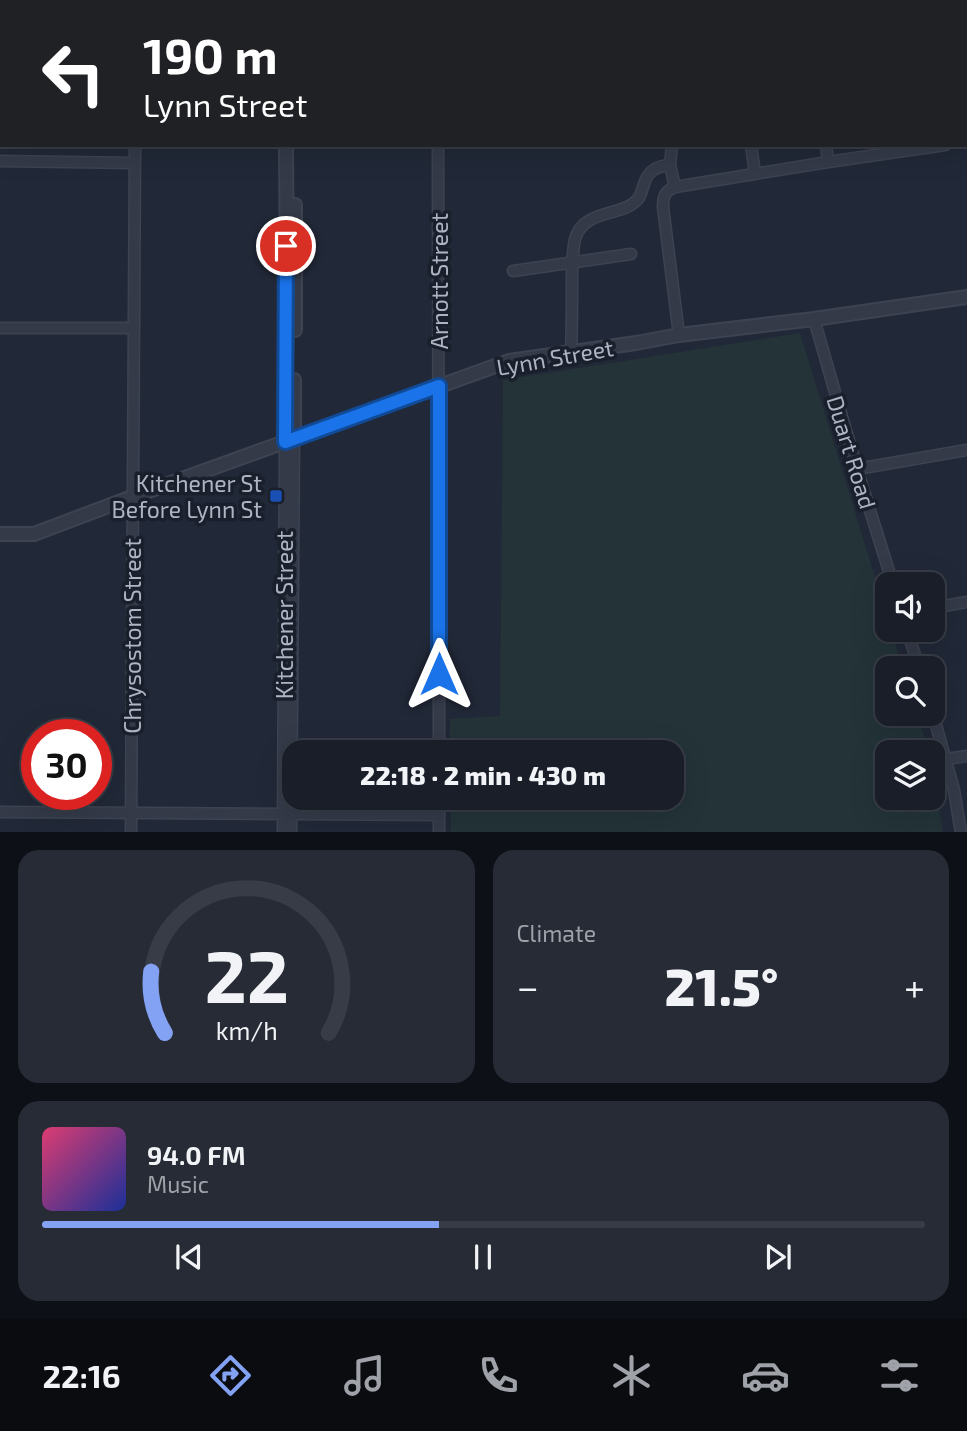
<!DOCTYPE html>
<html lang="en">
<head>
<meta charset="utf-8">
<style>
	body { margin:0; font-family:"Exo 2",sans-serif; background:#262b35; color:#f1f3f6; height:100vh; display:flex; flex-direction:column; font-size:26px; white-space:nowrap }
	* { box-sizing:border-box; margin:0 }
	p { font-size:23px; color:#9fa2a8 }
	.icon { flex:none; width:38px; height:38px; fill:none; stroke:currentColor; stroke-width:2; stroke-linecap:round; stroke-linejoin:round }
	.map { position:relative; height:832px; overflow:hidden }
	.panel { display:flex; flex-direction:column; gap:18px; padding:18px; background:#0e1017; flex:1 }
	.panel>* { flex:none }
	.guide { position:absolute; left:0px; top:0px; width:968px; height:147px; box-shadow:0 7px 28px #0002,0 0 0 2px #373c46; background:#202124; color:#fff; overflow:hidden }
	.controls { position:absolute; left:875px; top:572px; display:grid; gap:14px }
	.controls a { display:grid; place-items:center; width:70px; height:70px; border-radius:14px; background:#191e29; box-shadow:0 7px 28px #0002,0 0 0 2px #373c46; font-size:35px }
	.speed { position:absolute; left:21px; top:719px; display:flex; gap:14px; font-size:35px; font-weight:700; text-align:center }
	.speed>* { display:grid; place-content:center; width:91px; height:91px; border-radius:50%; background:#191e29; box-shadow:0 7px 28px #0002,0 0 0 2px #373c46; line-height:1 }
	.speed .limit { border:10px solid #d22; background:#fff; color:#111 }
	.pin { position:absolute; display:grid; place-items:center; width:60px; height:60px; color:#fff; margin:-30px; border:4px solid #fff; border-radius:50%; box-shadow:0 2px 7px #0007 }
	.me { position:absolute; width:77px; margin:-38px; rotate:0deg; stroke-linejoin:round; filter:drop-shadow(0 0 5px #0008) }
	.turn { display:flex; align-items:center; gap:24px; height:147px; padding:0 28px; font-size:32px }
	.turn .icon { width:91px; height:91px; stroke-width:2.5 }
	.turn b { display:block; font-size:49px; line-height:60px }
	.big { font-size:52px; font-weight:800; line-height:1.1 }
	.panel .tile { flex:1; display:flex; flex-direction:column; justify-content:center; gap:10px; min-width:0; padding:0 24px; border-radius:21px; background:#262b35 }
	.panel .dial { align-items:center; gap:0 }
	.dial svg { height:182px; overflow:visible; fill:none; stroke:#373c46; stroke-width:7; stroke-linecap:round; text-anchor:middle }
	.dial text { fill:#f1f3f6; stroke:none }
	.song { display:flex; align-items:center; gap:21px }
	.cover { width:84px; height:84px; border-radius:10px; background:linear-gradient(135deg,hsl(340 70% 55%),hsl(230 70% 35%)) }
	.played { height:7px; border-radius:4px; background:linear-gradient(90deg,#84a2f4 45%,#373c46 45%) }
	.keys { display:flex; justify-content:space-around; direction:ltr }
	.heat { display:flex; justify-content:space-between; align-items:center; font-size:38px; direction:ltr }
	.panel .tiles { flex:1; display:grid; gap:18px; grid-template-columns:1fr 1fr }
	.tile:last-child { grid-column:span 2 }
	.trip { position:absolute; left:282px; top:740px; width:402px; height:70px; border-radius:21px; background:#191e29; box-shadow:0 7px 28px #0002,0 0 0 2px #373c46; font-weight:800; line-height:70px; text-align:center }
	.tab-bar { display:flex; height:112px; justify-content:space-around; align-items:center; background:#0a0c10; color:#9fa2a8 }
	.tab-bar .icon { width:49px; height:49px }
	.tab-bar .active { color:#84a2f4 }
	.tab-bar b { font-size:32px; color:#f1f3f6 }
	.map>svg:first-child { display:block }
</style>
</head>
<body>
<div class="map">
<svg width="967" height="833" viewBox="0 0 967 833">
	<rect width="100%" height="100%" fill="#212837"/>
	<!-- green -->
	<g fill="#233338">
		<path d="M 626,0 L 967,0 L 967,129 L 966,2 L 626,2 Z"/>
		<path d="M 800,333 L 887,616 L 887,630 L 891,630 L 903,668 L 887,668 L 887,714 L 917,714 L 929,752 L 887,752 L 887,798 L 933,798 L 933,770 L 943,832 L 451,832 L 451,798 L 672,798 L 672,752 L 450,752 L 450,719 L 500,716 L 503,380 Z"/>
	</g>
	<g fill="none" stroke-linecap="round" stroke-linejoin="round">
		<defs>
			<g id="minor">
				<path d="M 438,0 L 438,2"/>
				<path d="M 0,12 L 2,12"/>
				<path d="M 966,142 L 967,142"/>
				<path d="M 438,145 L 439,752"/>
				<path d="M 672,145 L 670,165 L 675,187"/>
				<path d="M 751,145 L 755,174"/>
				<path d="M 826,145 L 828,162"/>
				<path d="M 0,161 L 134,163"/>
				<path d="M 513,271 L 631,254"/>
				<path d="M 814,319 L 857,469 L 893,584"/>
				<path d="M 0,328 L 134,328"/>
				<path d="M 679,335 L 663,207 C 663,196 665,191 675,187 L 828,162 L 945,145"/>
				<path d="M 571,352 C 572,329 572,306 572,282 C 572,268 572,253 575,239 C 577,232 581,226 587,222 C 602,211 624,213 636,201 C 641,197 641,192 643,187 C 647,172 655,166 670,165"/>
				<path d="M 857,469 L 967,450"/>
				<path d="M 933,608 L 967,602"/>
				<path d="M 907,630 L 919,668"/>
				<path d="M 933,714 L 954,790 L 961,833"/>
				<path d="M 946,759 L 967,756"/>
				<path d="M 439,798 L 439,833"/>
				<path d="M 0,812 L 439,815"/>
				<path d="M 131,833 L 135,145"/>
				<path d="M 283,833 L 285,442"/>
				<path d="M 291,833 L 294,439"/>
			</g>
			<g id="tertiary">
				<path d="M 287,0 L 287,2"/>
				<path d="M 295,2 L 295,0"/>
				<path d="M 295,330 L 295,205"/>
				<path d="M 294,439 L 294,380"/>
				<path d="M 285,442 L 287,293 L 286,145"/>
				<path d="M 0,534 L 34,534 L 132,497 L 509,361 L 636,343 L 679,335 L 814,319 L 967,297"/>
			</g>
		</defs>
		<!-- minor casing -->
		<use href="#minor" stroke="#3e4351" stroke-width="13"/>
		<!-- tertiary casing -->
		<use href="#tertiary" stroke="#3e4351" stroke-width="16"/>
		<!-- minor -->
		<use href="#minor" stroke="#343a48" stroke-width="10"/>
		<!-- tertiary -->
		<use href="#tertiary" stroke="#343a48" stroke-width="12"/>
	</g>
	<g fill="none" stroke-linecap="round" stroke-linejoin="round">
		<defs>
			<path id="route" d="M 286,246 L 285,442 L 439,386 L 439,674"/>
		</defs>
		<!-- route casing -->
		<use href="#route" stroke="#114b97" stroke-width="18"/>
		<!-- route -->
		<use href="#route" stroke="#1a73e8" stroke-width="12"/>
	</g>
	<!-- markers -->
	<rect fill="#1a4fb4" stroke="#1a1f2c" stroke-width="2.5" x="269" y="489" width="14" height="14" rx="3.5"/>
	<g text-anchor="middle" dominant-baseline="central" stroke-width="7" stroke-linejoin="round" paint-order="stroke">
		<!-- street labels -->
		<g font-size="23" fill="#afb4c4" stroke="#1a1f2c">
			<text transform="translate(439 281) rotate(-90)">Arnott Street</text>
			<text transform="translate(555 357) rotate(-10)">Lynn Street</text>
			<text transform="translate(852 452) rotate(73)">Duart Road</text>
			<text transform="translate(284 615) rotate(-90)">Kitchener Street</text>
			<text transform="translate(132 636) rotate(-90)">Chrysostom Street</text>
		</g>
		<!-- poi labels -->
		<g font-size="23" fill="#afb4c4" stroke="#1a1f2c" text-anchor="end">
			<text x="262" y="483">Kitchener St<tspan x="262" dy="26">Before Lynn St</tspan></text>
		</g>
	</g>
</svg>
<div class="controls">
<a><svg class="icon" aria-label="sound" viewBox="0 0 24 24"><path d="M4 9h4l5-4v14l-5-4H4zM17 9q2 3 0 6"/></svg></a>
<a><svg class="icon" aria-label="search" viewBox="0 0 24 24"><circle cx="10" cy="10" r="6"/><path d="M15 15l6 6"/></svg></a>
<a><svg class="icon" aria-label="layers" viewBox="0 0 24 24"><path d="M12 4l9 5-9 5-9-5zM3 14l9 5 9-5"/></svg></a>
</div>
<div class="speed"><div class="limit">30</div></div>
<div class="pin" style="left:286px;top:246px;background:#d93025"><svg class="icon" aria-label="arrive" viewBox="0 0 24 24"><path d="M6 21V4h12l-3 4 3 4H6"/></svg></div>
<svg class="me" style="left:439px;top:674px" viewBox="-20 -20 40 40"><path d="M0-17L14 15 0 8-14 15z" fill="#1a73e8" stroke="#fff" stroke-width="4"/></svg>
<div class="trip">22:18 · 2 min · 430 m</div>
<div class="guide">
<div class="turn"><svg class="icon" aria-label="left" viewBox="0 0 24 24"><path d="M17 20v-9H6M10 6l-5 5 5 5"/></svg><div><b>190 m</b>Lynn Street</div></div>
</div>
</div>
<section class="panel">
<div class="tiles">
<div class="tile dial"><svg viewBox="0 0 100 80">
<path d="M14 69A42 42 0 1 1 86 69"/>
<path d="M14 69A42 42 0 0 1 8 42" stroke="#84a2f4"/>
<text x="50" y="56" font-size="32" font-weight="700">22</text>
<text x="50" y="72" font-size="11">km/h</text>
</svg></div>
<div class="tile"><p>Climate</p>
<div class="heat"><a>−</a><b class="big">21.5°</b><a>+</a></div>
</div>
<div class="tile">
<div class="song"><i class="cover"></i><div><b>94.0 FM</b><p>Music</p></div></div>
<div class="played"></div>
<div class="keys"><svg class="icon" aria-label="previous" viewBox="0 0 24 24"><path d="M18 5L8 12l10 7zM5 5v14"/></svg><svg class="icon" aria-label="pause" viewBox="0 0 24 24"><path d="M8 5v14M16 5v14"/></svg><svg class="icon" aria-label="next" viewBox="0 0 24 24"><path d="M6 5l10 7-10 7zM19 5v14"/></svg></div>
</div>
</div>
</section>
<nav class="tab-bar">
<b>22:16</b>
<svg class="icon active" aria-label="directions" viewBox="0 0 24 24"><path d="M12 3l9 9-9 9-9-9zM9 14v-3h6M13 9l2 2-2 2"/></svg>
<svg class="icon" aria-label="music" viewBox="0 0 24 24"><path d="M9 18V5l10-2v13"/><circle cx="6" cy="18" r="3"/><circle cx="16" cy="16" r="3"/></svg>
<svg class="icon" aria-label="phone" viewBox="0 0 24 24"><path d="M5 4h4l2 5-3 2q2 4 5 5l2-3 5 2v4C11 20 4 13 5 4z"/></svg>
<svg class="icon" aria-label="climate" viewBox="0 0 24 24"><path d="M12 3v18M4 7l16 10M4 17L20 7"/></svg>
<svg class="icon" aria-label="car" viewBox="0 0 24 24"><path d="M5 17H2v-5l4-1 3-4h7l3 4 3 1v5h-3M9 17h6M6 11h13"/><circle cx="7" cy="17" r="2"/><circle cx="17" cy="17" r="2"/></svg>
<svg class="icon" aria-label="filters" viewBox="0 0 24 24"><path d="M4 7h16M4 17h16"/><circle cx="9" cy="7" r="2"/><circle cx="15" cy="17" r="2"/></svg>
</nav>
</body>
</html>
